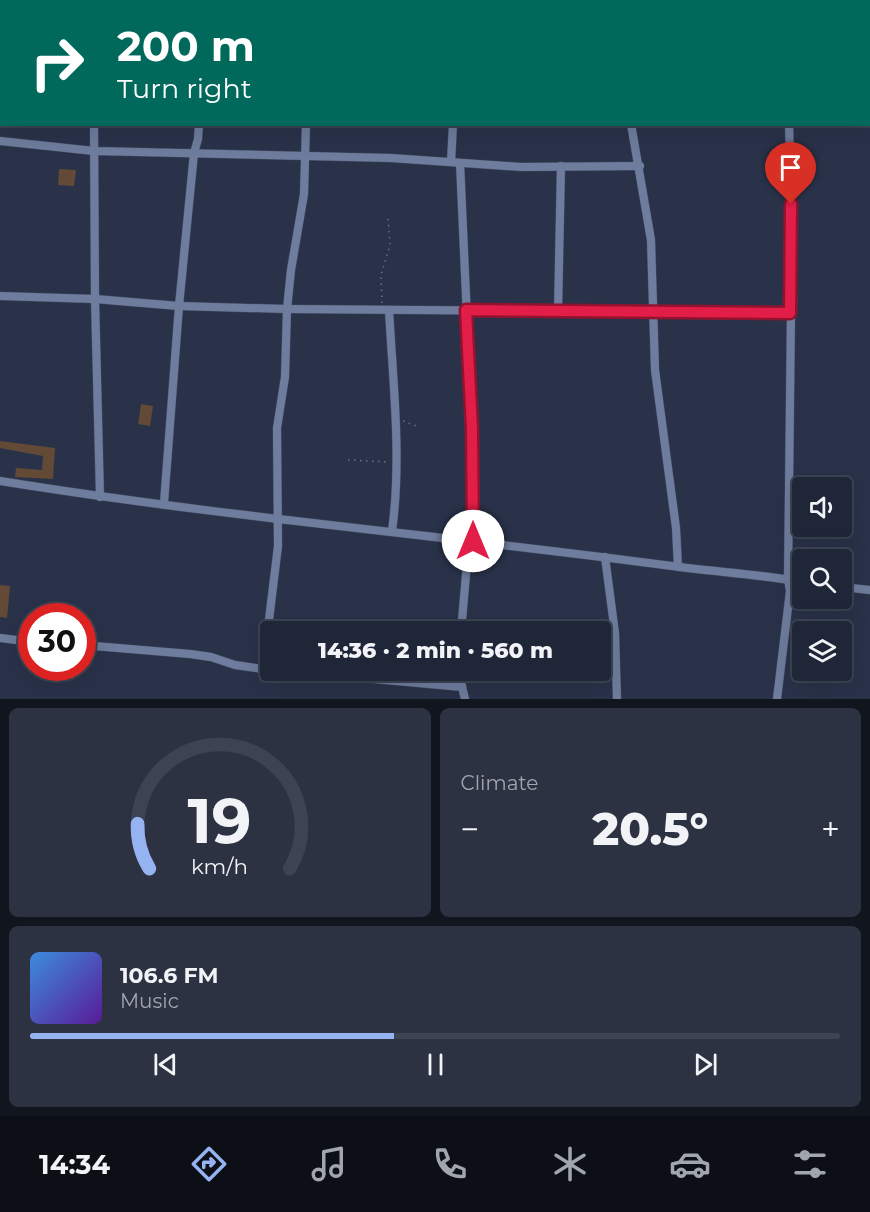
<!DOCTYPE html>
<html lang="en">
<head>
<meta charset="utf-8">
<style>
	body { margin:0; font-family:Montserrat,sans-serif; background:#2c3242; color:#f1f3f6; height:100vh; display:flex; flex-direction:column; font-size:22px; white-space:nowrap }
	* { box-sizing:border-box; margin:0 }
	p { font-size:20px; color:#a1a5ad }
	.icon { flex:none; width:33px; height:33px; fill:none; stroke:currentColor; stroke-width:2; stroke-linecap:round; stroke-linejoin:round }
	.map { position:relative; height:699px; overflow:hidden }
	.drawer { display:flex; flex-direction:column; gap:9px; padding:9px; background:#11151e; flex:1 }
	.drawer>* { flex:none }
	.banner { position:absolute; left:0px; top:0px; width:870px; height:126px; box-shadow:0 6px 24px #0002,0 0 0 2px #3c4352; background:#00695c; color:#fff; overflow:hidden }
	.buttons { position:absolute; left:792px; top:477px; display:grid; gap:12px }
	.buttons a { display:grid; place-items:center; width:60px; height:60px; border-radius:6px; background:#1f2637; box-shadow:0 6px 24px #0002,0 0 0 2px #3c4352; font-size:30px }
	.speed { position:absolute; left:18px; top:603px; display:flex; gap:12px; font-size:30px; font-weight:700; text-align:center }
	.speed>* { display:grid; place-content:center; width:78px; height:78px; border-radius:50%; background:#1f2637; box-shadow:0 6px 24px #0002,0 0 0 2px #3c4352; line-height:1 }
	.speed .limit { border:9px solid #d22; background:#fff; color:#111 }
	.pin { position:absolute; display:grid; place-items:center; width:51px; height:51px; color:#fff; margin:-62px -26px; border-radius:50% 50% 50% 0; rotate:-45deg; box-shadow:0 0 6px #0007 }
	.pin .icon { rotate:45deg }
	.me { position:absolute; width:66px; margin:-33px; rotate:0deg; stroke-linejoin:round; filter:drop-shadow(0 0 4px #0008) }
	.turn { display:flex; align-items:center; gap:21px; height:126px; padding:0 18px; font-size:27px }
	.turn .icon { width:78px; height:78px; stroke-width:2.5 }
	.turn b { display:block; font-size:42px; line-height:51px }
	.big { font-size:45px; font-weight:800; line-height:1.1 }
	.drawer .tile { flex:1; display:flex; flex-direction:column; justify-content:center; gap:9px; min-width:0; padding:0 21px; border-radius:9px; background:#2c3242 }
	.drawer .dial { align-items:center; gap:0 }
	.dial svg { height:156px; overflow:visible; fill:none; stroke:#3c4352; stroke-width:7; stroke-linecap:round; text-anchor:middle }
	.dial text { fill:#f1f3f6; stroke:none }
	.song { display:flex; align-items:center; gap:18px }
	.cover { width:72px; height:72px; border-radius:9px; background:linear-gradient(135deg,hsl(210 70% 55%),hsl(270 70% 35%)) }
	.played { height:6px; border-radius:3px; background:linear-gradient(90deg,#95b2f1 45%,#3c4352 45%) }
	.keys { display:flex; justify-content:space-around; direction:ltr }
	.heat { display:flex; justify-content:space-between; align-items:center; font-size:33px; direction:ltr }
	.drawer .tiles { flex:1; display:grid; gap:9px; grid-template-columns:1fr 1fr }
	.tile:last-child { grid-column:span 2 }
	.trip { position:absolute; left:260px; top:621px; width:351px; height:60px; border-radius:6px; background:#1f2637; box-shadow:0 6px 24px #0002,0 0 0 2px #3c4352; font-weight:800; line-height:60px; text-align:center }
	.dock { display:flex; height:96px; justify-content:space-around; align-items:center; background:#0c0f16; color:#a1a5ad }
	.dock .icon { width:42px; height:42px }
	.dock .current { color:#95b2f1 }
	.dock b { font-size:27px; color:#f1f3f6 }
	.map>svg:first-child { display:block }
</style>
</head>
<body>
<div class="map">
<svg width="870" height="699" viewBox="0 0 870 699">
	<rect width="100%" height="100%" fill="#293249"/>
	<!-- building -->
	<g fill="#624a37">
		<path d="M 59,169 L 76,170 L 74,186 L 58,185 Z"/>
		<path d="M 141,404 L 153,406 L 150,426 L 138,424 Z"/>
		<path d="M 0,441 L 55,448 L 53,479 L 15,477 L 16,468 L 42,470 L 43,456 L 0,448 Z"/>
		<path d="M 0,585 L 10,586 L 7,618 L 0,617 Z"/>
	</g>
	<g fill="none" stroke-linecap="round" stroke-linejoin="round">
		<defs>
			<g id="minor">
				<path d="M 21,0 L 28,2"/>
				<path d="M 95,0 L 95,2"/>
				<path d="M 622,0 L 622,2"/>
				<path d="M 788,0 L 788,2"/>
				<path d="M 208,2 L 208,0"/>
				<path d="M 317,2 L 317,0"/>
				<path d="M 456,2 L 456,0"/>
				<path d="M 868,79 L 870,80"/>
				<path d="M 94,124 L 95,299 L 100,497"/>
				<path d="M 631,124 L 651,240 L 655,370 L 676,528 L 678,567"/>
				<path d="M 0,141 L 94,151 L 391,158 L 521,167 L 640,166"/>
				<path d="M 451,162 L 453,124"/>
				<path d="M 460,163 L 472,429 L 473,541"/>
				<path d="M 0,296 L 95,299 L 179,306 L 287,309 L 790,313"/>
				<path d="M 389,310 C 393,383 402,458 392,531"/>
				<path d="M 558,312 L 561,166"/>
				<path d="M 0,481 C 223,517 448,536 672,566 C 715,572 759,574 802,582"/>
				<path d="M 164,503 L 179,306 L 194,153 L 198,139 L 199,124"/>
				<path d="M 605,557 L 615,633 L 617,699"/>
				<path d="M 842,587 L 870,590"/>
				<path d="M 461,632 L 469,540"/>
				<path d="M 0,638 L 32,642"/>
				<path d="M 82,645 L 190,654 L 211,657 L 235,665 L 270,670"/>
				<path d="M 263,669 L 278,546 L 277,428 L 285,377 L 287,309 L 291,270 L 304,194 L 306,124"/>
				<path d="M 276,670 L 462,687"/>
				<path d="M 458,670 L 465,699"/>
				<path d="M 777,699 L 790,591 L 788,579 L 792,223 L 789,124"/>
			</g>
		</defs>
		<!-- minor casing -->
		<use href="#minor" stroke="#454e63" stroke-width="9"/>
		<!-- path -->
		<g stroke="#6b7387" stroke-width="1.5" stroke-dasharray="1.5 4.5" stroke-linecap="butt">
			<path d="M 382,303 L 381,275 L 390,245 L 388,217"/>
			<path d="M 403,421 L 419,427"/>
			<path d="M 348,460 L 389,462"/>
		</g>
		<!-- minor -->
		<use href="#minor" stroke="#6e7c9d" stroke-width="8"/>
	</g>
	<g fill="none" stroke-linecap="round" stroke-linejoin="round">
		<defs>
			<path id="route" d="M 473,541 L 472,429 L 466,310 L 790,313 L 791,204"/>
		</defs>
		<!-- route casing -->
		<use href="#route" stroke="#92132f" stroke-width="15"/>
		<!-- route -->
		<use href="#route" stroke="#e11d48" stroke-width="10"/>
	</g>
</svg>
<div class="buttons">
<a><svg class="icon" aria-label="sound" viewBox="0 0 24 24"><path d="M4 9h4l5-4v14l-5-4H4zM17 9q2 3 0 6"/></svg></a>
<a><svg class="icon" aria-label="search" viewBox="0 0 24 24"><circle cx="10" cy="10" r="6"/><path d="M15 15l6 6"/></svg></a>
<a><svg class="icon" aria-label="layers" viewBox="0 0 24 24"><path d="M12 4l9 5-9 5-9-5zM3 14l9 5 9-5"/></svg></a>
</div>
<div class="speed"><div class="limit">30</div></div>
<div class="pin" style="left:791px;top:204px;background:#d93025"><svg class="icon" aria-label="arrive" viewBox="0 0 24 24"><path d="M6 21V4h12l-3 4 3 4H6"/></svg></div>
<svg class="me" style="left:473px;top:541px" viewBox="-20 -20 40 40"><circle r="19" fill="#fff"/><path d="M0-13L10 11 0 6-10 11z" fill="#e11d48"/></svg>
<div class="trip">14:36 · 2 min · 560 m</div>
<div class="banner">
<div class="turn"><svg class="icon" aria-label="right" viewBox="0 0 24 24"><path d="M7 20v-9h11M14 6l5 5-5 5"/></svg><div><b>200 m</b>Turn right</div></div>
</div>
</div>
<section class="drawer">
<div class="tiles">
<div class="tile dial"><svg viewBox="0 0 100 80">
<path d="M14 69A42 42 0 1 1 86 69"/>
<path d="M14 69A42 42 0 0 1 8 46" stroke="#95b2f1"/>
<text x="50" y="56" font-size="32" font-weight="700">19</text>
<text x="50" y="72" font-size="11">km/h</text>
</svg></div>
<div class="tile"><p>Climate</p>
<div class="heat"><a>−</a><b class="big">20.5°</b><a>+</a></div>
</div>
<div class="tile">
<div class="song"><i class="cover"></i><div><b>106.6 FM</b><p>Music</p></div></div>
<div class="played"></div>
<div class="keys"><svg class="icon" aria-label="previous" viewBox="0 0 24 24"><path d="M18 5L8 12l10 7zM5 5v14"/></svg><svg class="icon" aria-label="pause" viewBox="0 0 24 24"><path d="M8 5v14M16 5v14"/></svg><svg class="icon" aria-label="next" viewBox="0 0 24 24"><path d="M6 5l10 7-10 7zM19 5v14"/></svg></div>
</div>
</div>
</section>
<nav class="dock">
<b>14:34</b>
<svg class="icon current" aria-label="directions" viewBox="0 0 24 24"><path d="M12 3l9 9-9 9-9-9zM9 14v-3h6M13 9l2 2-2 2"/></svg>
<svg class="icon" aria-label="music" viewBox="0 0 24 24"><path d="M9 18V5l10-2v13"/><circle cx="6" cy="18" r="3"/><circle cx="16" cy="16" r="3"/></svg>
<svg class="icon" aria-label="phone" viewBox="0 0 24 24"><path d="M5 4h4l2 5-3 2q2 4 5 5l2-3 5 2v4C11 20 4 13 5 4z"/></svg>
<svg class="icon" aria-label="climate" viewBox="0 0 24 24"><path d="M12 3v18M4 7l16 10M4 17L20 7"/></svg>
<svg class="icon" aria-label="car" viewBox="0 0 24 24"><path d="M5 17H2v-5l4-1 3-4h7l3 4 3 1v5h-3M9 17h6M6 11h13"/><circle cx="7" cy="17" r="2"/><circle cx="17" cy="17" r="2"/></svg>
<svg class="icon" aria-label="filters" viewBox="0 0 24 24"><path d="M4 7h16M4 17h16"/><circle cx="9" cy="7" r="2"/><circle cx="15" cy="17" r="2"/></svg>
</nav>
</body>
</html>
